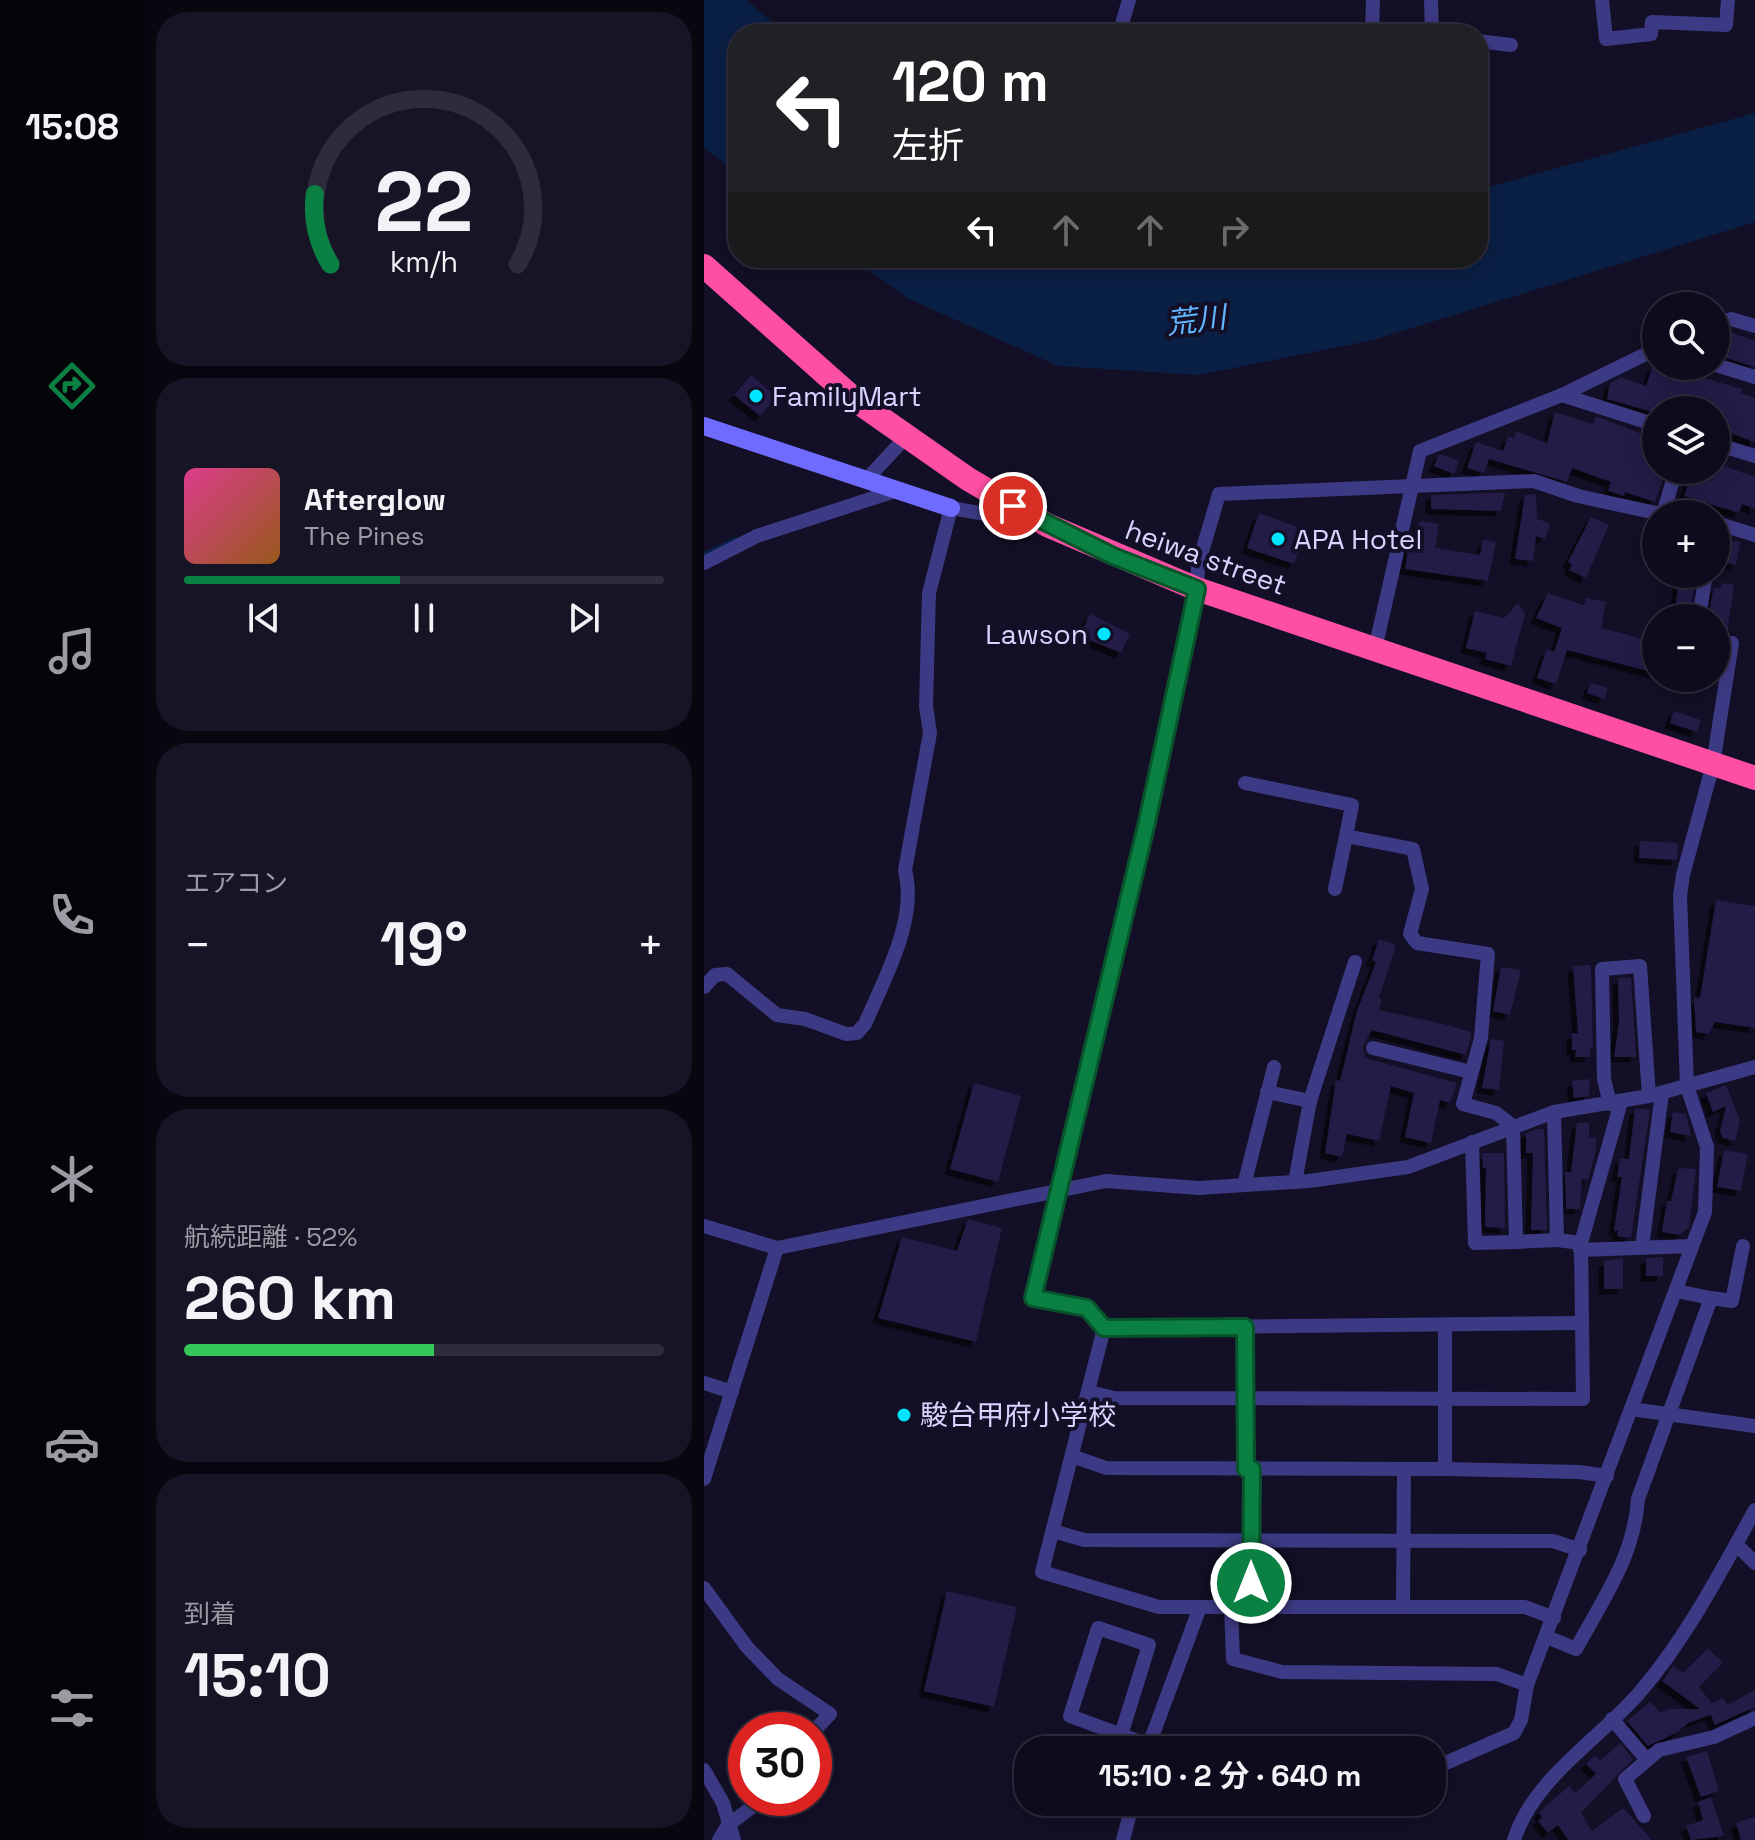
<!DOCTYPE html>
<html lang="ja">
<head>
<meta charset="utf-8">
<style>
	body { margin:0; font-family:"Space Grotesk","Noto Sans JP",sans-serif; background:#171425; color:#f1f3f6; height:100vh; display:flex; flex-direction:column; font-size:30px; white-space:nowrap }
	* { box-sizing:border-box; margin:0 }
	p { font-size:26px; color:#9b9ba3 }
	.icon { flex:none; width:44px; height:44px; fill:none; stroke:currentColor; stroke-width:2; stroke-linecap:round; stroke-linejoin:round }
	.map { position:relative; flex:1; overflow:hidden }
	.panel { display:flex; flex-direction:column; gap:12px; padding:12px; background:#08060f; width:560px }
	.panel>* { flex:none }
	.guide { position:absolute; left:24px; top:24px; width:760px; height:244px; border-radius:32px; box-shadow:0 4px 20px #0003,0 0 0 2px #2e2b3b; background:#202124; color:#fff; overflow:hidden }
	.fabs { position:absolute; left:938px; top:292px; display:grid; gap:16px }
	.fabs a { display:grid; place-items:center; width:88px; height:88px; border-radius:50%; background:#0e0b1c; box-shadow:0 4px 20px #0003,0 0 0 2px #2e2b3b; font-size:40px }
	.speed { position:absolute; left:24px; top:1712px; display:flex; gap:16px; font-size:40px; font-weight:700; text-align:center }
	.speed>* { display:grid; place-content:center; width:104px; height:104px; border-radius:50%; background:#0e0b1c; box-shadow:0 4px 20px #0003,0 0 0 2px #2e2b3b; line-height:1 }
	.speed .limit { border:12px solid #d22; background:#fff; color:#111 }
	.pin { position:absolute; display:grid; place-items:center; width:68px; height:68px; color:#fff; margin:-34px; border:4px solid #fff; border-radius:50%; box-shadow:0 2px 8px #0007 }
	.me { position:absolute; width:88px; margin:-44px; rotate:0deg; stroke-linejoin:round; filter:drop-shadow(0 0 6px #0008) }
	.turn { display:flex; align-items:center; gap:28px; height:168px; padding:0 32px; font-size:36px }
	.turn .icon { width:104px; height:104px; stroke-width:2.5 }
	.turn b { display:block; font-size:56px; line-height:68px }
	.lanes { display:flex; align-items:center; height:76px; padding:0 32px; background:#0003; justify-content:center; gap:40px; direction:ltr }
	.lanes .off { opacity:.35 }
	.big { font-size:60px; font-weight:700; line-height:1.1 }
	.panel .widget { flex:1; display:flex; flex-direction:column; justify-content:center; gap:12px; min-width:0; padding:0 28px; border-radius:32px; background:#171425 }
	.panel .dial { align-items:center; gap:0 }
	.dial svg { height:208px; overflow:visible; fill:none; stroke:#2e2b3b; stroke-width:7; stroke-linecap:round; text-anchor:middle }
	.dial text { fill:#f1f3f6; stroke:none }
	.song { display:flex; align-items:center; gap:24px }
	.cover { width:96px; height:96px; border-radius:12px; background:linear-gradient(135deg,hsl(330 70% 55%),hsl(30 70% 35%)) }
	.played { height:8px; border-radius:4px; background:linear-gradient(90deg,#0b8043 45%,#2e2b3b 45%) }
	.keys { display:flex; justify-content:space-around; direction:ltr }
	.heat { display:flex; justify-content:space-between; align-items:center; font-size:44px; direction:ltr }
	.charge { height:12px; border-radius:6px; background:linear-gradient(90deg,#34c759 52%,#2e2b3b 0) }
	.trip { position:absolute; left:310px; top:1736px; width:432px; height:80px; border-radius:32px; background:#0e0b1c; box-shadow:0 4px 20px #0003,0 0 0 2px #2e2b3b; font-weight:700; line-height:80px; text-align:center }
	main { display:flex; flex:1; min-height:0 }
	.menu { display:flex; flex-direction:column; width:144px; justify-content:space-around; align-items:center; background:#06040b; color:#9b9ba3 }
	.menu .icon { width:56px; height:56px }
	.menu .selected { color:#0b8043 }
	.menu b { font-size:36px; color:#f1f3f6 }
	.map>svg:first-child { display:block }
</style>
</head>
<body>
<main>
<nav class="menu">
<b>15:08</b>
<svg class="icon selected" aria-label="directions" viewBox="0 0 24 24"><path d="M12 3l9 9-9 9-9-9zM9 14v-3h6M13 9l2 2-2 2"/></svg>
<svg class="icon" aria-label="music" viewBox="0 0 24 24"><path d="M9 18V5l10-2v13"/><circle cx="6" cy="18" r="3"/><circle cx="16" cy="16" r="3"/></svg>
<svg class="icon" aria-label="phone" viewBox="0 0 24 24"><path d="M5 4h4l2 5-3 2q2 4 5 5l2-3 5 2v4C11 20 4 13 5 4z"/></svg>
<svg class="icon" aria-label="climate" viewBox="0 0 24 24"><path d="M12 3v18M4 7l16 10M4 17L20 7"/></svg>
<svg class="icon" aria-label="car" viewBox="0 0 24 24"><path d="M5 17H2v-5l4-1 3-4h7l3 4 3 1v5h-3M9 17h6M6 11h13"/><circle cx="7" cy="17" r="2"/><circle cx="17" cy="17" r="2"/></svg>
<svg class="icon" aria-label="filters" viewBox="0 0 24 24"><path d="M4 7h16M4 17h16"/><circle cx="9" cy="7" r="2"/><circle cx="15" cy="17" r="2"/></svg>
</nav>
<section class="panel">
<div class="widget dial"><svg viewBox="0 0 100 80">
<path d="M14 69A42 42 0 1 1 86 69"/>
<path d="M14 69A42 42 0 0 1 8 42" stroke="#0b8043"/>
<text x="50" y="56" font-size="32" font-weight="700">22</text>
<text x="50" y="72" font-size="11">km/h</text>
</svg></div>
<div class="widget">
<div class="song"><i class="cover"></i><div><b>Afterglow</b><p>The Pines</p></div></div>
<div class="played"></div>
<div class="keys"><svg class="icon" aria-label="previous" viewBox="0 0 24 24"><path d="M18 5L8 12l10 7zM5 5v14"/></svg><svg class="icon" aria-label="pause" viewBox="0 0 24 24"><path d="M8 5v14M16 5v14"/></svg><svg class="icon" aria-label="next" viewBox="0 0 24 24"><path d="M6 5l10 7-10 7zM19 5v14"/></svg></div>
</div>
<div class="widget"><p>エアコン</p>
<div class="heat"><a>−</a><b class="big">19°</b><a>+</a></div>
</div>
<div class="widget"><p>航続距離 · 52%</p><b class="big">260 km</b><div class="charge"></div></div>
<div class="widget"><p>到着</p><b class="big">15:10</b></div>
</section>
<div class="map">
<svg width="1051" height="1840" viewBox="0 0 1051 1840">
	<defs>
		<filter id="shadow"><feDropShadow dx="-5.5" dy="5.5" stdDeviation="0" flood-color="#0009"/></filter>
	</defs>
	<rect width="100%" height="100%" fill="#130f26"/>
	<!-- water -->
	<g fill="#0a1f44">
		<path d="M 0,0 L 42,0 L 82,34 L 34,34 L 34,174 L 0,148 Z"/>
		<path d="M 1051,113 L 1051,222 L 669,340 L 495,375 L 354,366 L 203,298 L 148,258 L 774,258 L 774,190 Z"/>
	</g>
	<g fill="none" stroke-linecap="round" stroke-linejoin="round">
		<!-- stream -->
		<path stroke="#0a1f44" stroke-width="4" d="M 0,554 L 31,539"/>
	</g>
	<!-- building -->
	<g fill="#241b47" filter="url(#shadow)">
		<path d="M 1023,331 L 1051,341 L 1051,367 L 1012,355 L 1018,333 Z"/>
		<path d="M 949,366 L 971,366 L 970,369 L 1038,389 L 1037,393 L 1051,398 L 1051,442 L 1012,428 L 1012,410 L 952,410 L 952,413 L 903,399 L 906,383 L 917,377 L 942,386 Z"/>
		<path d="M 47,375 L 73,397 L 56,416 L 30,395 Z"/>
		<path d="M 851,412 L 889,424 L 891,417 L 897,418 L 943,436 L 952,435 L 952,470 L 962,470 L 951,502 L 921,492 L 920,496 L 904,491 L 907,482 L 868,468 L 863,482 L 785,459 L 780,473 L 763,468 L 772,442 L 799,451 L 804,436 L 810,438 L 812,431 L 843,443 Z"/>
		<path d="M 736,454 L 755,461 L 750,474 L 730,466 Z"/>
		<path d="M 1012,463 L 1051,477 L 1051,509 L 1038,504 L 1035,513 L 980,496 L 989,470 L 1012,470 Z"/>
		<path d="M 786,493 L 801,493 L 797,511 L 727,509 L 727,495 Z"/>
		<path d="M 832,494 L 833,519 L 846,523 L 841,539 L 832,536 L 829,561 L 811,559 L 821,495 Z"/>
		<path d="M 555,513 L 602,530 L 590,564 L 543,548 Z"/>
		<path d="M 887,517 L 905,525 L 882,578 L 865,570 L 868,564 L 864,562 Z"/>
		<path d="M 716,521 L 735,524 L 731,548 L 776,555 L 779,540 L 792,542 L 784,581 L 701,569 L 705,544 L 709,545 Z"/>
		<path d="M 1018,539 L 1036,542 L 1032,565 L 1014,562 Z"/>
		<path d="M 975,579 L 991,581 L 987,608 L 996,615 L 1005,611 L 1010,587 L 1017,588 L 1018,583 L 1030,585 L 1023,634 L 1020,638 L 1012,637 L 1012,618 L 970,618 Z"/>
		<path d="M 844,593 L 880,605 L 882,598 L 902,602 L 897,628 L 952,642 L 952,673 L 863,650 L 852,684 L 833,678 L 843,649 L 850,652 L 858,628 L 832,618 Z"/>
		<path d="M 814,603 L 821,614 L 807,666 L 781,659 L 783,653 L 762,648 L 771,611 L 800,618 Z"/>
		<path d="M 386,614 L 426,634 L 417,653 L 376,636 Z"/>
		<path d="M 887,683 L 904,688 L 900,699 L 883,693 Z"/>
		<path d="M 970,711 L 997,720 L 993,732 L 966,723 Z"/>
		<path d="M 936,841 L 974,843 L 973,860 L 935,858 Z"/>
		<path d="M 1012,900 L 1051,906 L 1051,1028 L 1011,1022 L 1005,1034 L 992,1032 L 990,997 L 996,998 Z"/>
		<path d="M 675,939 L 692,945 L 675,998 L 678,999 L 675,1010 L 739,1024 L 767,1032 L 767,1036 L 762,1055 L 668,1030 L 659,1046 L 661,1058 L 753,1083 L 746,1103 L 736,1100 L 727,1143 L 701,1137 L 710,1093 L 687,1086 L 675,1141 L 643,1134 L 638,1157 L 621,1153 L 632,1080 L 636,1081 L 653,1011 L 672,962 L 668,960 Z"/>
		<path d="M 887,965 L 889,1048 L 886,1048 L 886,1057 L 871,1057 L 872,1050 L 868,1050 L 868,1033 L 874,1033 L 869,966 Z"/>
		<path d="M 797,967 L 817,970 L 806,1015 L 789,1011 Z"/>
		<path d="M 914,978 L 927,978 L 932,1057 L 910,1057 L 915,1022 Z"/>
		<path d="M 787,1039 L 800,1041 L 795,1090 L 778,1088 Z"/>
		<path d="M 886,1079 L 885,1096 L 870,1098 L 868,1081 Z"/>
		<path d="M 270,1083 L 317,1096 L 294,1182 L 246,1169 Z"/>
		<path d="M 1022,1085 L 1036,1120 L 1031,1141 L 1019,1138 L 1016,1131 L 1022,1106 L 1009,1112 L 1002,1093 Z"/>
		<path d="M 931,1108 L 946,1110 L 927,1238 L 913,1236 L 914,1231 L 910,1231 L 918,1177 L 913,1177 L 916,1158 L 925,1159 Z"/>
		<path d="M 969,1112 L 982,1114 L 987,1136 L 966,1132 Z"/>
		<path d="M 873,1123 L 885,1123 L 885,1137 L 892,1138 L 892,1150 L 884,1180 L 878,1179 L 876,1209 L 862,1209 L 861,1172 L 867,1172 Z"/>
		<path d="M 833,1129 L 840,1129 L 843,1230 L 827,1230 L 829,1153 L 822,1153 L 822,1133 Z"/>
		<path d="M 1020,1150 L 1044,1154 L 1037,1191 L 1013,1187 Z"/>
		<path d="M 778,1153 L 800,1153 L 801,1228 L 781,1227 L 782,1168 L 779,1168 Z"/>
		<path d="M 982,1168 L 992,1169 L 985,1227 L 976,1235 L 958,1232 L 963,1201 L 967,1201 L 974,1169 Z"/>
		<path d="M 264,1219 L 298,1228 L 272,1342 L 174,1318 L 198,1237 L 253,1251 Z"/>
		<path d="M 959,1257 L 959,1276 L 942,1276 L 942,1258 Z"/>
		<path d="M 919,1258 L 919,1289 L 900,1289 L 900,1261 Z"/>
		<path d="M 243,1591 L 313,1607 L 290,1707 L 220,1691 Z"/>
		<path d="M 1004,1648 L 1019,1663 L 995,1687 L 1007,1702 L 1003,1705 L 1019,1698 L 1023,1705 L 1051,1690 L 1051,1707 L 1011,1725 L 1007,1715 L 984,1723 L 974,1732 L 944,1746 L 923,1721 L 946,1702 L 957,1713 L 963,1709 L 996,1709 L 958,1681 L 969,1666 L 979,1673 Z"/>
		<path d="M 916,1743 L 929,1759 L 877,1813 L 888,1831 L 919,1808 L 948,1840 L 864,1840 L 854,1825 L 844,1833 L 834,1821 L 838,1817 L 835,1812 L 865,1786 L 871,1793 L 892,1774 L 882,1764 L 891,1755 L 896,1761 Z"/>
		<path d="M 1003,1751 L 1015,1791 L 997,1797 L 982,1757 Z"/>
		<path d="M 1007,1797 L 1020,1836 L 987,1840 L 982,1826 L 999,1820 L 994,1802 Z"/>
		<path d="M 1051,1817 L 1051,1840 L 1037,1840 L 1032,1823 Z"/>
	</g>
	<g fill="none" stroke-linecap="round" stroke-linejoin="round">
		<!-- street -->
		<g stroke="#3d3a85" stroke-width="14">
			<path d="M 727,0 L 728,34"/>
			<path d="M 898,0 L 902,39 L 947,34 L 948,22 L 1022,25 L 1024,0"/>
			<path d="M 415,34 L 425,0"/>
			<path d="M 668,34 L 669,0"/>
			<path d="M 774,41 L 807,45"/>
			<path d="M 1012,325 L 1027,319 L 1051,326"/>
			<path d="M 1012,365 L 1051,377"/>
			<path d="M 858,395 L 952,425"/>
			<path d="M 1012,444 L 1051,456"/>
			<path d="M 162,480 L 202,437"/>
			<path d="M 959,514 L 972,470"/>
			<path d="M 1012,523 L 1051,535"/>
			<path d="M 0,563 L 53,536 L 194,490"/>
			<path d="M 997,605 L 1002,574"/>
			<path d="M 671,649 L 716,451 L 858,395 L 952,349"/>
			<path d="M 541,783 L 648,805 L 642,836"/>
			<path d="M 631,889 L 642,836 L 709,849 L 718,889 L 706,934 L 713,943 L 784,954 L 777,1038 L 759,1104 L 792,1113 L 809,1126 L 812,1242 L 853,1240"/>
			<path d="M 0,987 L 11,975 L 23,974 L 73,1015 L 101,1019 L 142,1034 L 153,1033 L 161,1024 C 180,979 214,920 201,870 L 226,733 L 222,706 L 225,593 L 247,508 L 327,522"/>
			<path d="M 669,1048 L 767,1072"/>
			<path d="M 563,1092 L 606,1101"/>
			<path d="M 906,1104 L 900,1079 L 898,969 L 936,966 L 945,1096"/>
			<path d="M 850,1112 L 853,1240 L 877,1243"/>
			<path d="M 768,1142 L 771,1243 L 812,1242"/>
			<path d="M 591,1182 L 606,1101 L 651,962"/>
			<path d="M 540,1185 L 570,1067"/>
			<path d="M 0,1226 L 73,1248 L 402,1181 L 495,1188 L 605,1181 L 704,1167 L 850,1112 L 945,1096 L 1051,1067"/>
			<path d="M 938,1247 L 958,1093"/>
			<path d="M 876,1250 L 988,1246"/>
			<path d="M 972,1291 L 1007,1298"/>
			<path d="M 741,1325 L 741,1469"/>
			<path d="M 541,1327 L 542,1469"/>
			<path d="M 400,1328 L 383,1308 L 329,1298 L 443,822 L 493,589 L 494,565 L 515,494 L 830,481 L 874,496 L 957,514"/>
			<path d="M 400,1328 L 338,1572 L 455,1607 L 821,1607 L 850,1618"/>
			<path d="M 400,1328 L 878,1323"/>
			<path d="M 0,1383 L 28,1392"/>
			<path d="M 385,1392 L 410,1398 L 879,1399 L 877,1243 L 917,1102"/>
			<path d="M 927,1409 L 1051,1426"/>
			<path d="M 368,1456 L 402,1468 L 741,1469 L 875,1472 L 903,1476"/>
			<path d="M 0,1479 L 73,1248"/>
			<path d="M 349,1531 L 380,1540 L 849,1541 L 876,1550"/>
			<path d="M 1032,1544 L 1051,1563"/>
			<path d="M 0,1588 L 43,1647 L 74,1679 L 126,1714 L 110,1731"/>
			<path d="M 547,1605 L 548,1469"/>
			<path d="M 527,1606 L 529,1659 L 578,1672 L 793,1674 L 823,1685"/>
			<path d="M 699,1606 L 700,1469"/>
			<path d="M 843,1637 L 872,1649 C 899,1599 930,1557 934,1499 L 1007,1298 L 1028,1301 L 1039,1246"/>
			<path d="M 908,1719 L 943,1760"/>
			<path d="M 417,1735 L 445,1645 L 394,1628 L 366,1716 L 445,1745 L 443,1750"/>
			<path d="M 445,1745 L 496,1607"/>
			<path d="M 728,1769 L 810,1733 L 817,1720 L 823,1685 L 1001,1212 L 1003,1147 L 983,1086 L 976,896 L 979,875 L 1009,764 L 1028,643"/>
			<path d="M 0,1770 L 19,1803 L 30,1840"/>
			<path d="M 607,1802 L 636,1810 L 654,1802"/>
			<path d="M 940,1816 L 921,1779 L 955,1750 L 1010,1737 L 1051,1718"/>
			<path d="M 15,1840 L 24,1825 L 60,1798"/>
			<path d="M 419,1840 L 429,1802"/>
			<path d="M 810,1840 C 830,1777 896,1739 936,1692 C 982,1639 1017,1571 1051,1510"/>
		</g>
		<!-- secondary -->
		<path stroke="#6f6bff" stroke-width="18" d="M 0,426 L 247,508"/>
		<!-- highway -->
		<path stroke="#ff4fa3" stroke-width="24" d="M 0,266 L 151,400 L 264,479 L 343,525 L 493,589 L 1051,778"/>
	</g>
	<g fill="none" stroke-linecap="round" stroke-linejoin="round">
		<defs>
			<path id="route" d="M 309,506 L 409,556 L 493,589 L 443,822 L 329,1298 L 383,1308 L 400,1328 L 541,1327 L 542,1469 L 548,1469 L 547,1583"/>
		</defs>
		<!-- route casing -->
		<use href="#route" stroke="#07532c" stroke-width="20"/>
		<!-- route -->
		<use href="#route" stroke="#0b8043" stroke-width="14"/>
	</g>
	<!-- markers -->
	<g fill="#00e5ff" stroke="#130f26" stroke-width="3">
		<circle cx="52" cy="396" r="8"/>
		<circle cx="574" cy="539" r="8"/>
		<circle cx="400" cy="634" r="8"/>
		<circle cx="200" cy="1415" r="8"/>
	</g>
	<g text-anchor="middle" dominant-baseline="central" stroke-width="8" stroke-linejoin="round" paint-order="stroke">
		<!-- poi labels -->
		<g font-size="28" fill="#d9d4ff" stroke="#130f26" text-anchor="start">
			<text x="68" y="396">FamilyMart</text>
			<text x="590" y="539">APA Hotel</text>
			<text x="384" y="634" text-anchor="end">Lawson</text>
			<text x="216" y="1415">駿台甲府小学校</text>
		</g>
		<!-- street labels -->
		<g font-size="28" fill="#d9d4ff" stroke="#130f26">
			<text transform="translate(502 557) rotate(20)">heiwa street</text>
		</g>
		<!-- water labels -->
		<g font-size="30" font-style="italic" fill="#62b6ff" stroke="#130f26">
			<text transform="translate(492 320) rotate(-7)">荒川</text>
		</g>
	</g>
</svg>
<div class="fabs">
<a><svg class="icon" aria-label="search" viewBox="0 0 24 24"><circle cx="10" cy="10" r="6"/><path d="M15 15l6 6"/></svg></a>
<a><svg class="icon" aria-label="layers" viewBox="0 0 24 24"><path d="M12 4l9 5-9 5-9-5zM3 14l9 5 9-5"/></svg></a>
<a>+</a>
<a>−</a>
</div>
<div class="speed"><div class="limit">30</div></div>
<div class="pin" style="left:309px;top:506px;background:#d93025"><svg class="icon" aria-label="arrive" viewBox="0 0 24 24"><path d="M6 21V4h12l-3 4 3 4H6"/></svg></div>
<svg class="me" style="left:547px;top:1583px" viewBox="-20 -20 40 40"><circle r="17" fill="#0b8043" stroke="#fff" stroke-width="3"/><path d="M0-11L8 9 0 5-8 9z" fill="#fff"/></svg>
<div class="trip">15:10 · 2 分 · 640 m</div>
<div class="guide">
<div class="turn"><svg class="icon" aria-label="left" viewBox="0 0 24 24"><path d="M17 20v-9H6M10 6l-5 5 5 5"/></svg><div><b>120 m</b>左折</div></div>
<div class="lanes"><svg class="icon" aria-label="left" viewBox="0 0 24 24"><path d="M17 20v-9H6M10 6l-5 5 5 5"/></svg><svg class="icon off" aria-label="ahead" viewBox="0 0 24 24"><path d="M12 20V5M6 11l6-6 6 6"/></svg><svg class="icon off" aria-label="ahead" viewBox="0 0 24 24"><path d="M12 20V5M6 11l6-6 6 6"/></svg><svg class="icon off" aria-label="right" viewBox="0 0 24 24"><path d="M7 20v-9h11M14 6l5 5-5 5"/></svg></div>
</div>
</div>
</main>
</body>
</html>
